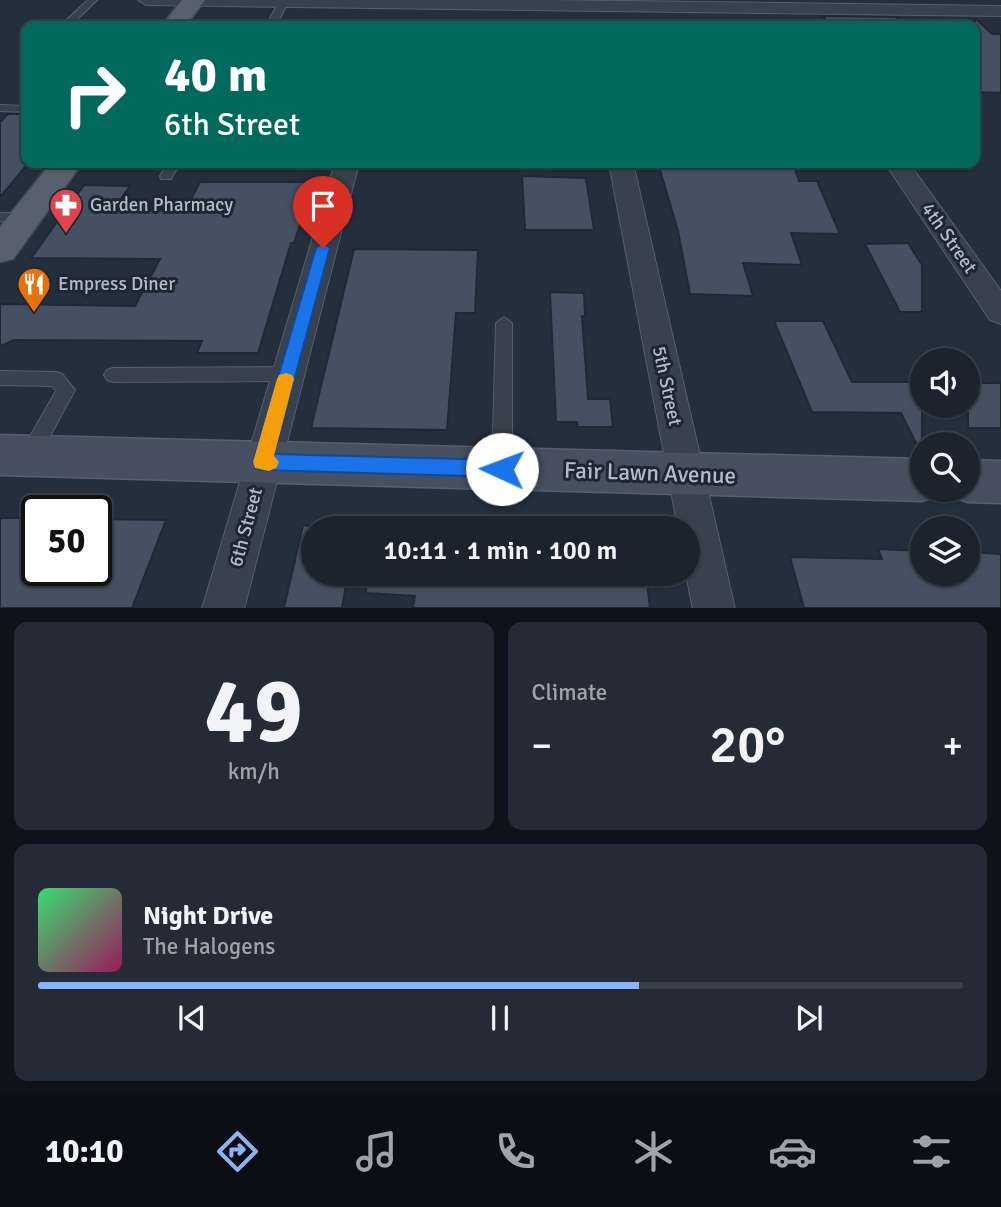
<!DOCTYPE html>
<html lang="en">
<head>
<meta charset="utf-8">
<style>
	body { margin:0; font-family:Signika,sans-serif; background:#242b36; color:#f1f3f6; height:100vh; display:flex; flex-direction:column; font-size:26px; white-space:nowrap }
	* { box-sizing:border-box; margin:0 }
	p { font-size:23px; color:#a0a4aa }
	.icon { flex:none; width:38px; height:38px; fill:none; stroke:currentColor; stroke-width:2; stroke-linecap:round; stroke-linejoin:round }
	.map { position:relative; height:608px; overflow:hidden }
	.details { display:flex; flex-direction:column; gap:14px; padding:14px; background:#0f1319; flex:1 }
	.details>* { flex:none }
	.hud { position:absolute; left:21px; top:21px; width:959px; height:147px; border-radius:14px; box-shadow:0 2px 5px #0004,0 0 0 2px #39404a; background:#00695c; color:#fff; overflow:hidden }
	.buttons { position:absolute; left:910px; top:348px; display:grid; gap:14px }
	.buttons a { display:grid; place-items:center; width:70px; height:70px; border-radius:50%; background:#1b232e; box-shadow:0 2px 5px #0004,0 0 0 2px #39404a; font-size:35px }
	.speed { position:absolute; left:21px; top:495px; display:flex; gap:14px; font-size:35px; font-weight:700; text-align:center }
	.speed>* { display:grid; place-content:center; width:91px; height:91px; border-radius:50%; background:#1b232e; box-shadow:0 2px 5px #0004,0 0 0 2px #39404a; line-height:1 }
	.speed .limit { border:4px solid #111; border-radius:10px; background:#fff; color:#111 }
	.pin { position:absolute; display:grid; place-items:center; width:60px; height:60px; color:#fff; margin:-72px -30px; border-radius:50% 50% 50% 0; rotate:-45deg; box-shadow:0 0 7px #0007 }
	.pin .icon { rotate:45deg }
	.me { position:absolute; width:77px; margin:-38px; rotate:272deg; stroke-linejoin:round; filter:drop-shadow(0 0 5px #0008) }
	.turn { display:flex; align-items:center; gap:24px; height:147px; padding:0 28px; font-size:32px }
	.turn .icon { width:91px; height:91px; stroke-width:2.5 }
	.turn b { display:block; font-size:49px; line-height:60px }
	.big { font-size:52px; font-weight:600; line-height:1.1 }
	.details .card { flex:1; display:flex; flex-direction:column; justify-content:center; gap:10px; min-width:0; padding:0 24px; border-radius:14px; background:#242b36 }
	.details .dial { align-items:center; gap:0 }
	.dial b { font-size:91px; line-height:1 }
	.song { display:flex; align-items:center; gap:21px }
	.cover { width:84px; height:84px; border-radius:10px; background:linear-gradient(135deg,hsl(140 70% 55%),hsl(330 70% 35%)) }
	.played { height:7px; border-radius:4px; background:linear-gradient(90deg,#8ab4f8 65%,#39404a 65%) }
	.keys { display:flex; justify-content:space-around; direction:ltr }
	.heat { display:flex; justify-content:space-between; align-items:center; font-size:38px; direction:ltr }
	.details .tiles { flex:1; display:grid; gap:14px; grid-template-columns:1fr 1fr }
	.card:last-child { grid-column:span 2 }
	.trip { position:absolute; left:301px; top:516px; width:399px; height:70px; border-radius:35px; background:#1b232e; box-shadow:0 2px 5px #0004,0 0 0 2px #39404a; font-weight:600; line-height:70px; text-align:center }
	.menu { display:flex; height:112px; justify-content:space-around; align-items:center; background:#0b0e12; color:#a0a4aa }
	.menu .icon { width:49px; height:49px }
	.menu .on { color:#8ab4f8 }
	.menu b { font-size:32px; color:#f1f3f6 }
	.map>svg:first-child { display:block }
</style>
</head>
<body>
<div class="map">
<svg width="1001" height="609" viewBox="0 0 1001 609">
	<rect width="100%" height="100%" fill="#242f3e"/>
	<!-- building -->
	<g fill="#455162" stroke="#1f2835" stroke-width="2">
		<path d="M 822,16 L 896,17 L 904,26 L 832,26 Z"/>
		<path d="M 975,18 L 992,34 L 1001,34 L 1001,93 L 975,92 Z"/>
		<path d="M 8,114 L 26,114 L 26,166 L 0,197 L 0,122 Z"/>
		<path d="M 658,163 L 793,163 L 799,181 L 817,181 L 840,234 L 791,233 L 802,265 L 743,263 L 753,296 L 690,294 L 678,231 Z"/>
		<path d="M 522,176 L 586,178 L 594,230 L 525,230 Z"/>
		<path d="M 200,182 L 314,182 L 294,243 L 291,243 L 258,353 L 197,353 L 202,341 L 14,340 L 0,346 L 0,304 L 135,306 L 160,259 L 31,258 L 84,185 L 130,186 L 113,210 L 185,211 Z"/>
		<path d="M 908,243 L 922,265 L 922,312 L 900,312 L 865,244 Z"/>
		<path d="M 354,249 L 478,250 L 475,313 L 456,313 L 447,430 L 311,428 Z"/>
		<path d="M 550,292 L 584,293 L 585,316 L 582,316 L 588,399 L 610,399 L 613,427 L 578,427 L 577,422 L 556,422 Z"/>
		<path d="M 774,321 L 823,321 L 852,382 L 922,382 L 922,455 L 901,413 L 812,412 Z"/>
		<rect x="968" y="383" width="33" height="45"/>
		<path d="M 0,518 L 37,518 L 37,570 L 96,570 L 96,519 L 166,520 L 132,608 L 0,608 Z"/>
		<path d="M 303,525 L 313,527 L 313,574 L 348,574 L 342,608 L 284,608 Z"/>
		<path d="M 878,549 L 922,551 L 922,574 L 968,574 L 968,552 L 1001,554 L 1001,608 L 804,608 L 790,557 L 882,559 Z"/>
		<path d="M 367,574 L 646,574 L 650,608 L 413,608 L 415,596 L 366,593 Z"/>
	</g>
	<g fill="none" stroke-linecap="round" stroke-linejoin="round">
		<defs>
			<g id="service">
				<path d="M 88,0 L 97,0 L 70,26 L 60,26 Z"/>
				<path d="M 280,0 L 288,2 L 276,26 L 213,26 L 208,23 L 213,20 L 268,22 Z"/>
				<path d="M 0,105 L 26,106 L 26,112 L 0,111 Z"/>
				<path d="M 168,163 L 180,163 L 171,179 L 161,179 L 160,176 Z"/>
				<path d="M 0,213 L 26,213 L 33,217 L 26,221 L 0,221 Z"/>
				<path d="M 504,317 L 512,323 L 512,469 L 509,475 L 502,477 L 495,475 L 492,469 L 496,323 Z"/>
				<path d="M 287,367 L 293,369 L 296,374 L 293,379 L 287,381 L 113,382 L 107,380 L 104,375 L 107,370 L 113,368 Z"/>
				<path d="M 0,371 L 56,372 L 62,374 L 75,390 L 37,460 L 30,462 L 23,460 L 20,454 L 56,391 L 52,386 L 0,385 Z"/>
			</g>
			<g id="minor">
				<path d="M 138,0 L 546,0 L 1001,6 L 1001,16 L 146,5 Z"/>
				<path d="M 335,163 L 359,163 L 244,609 L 202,609 Z"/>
				<path d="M 609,163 L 633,163 L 735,609 L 693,609 L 686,574 L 688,528 L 678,528 Z"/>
				<path d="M 885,163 L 909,163 L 1001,291 L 1001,324 L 990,320 Z"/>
			</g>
			<g id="secondary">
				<path d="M 0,435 L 922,459 L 922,490 L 941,490 L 939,495 L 922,501 L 0,475 Z"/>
				<path d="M 968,460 L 1001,461 L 1001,503 L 968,502 L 951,496 L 948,490 L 968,490 Z"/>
			</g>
			<g id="primary">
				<path d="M 182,0 L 205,0 L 185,26 L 162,26 Z"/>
				<path d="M 51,163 L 82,163 L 13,259 L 0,262 L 0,227 Z"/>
			</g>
		</defs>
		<!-- service casing -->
		<use href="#service" stroke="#565f6c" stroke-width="2"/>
		<!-- minor casing -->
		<use href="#minor" stroke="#565f6c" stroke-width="2"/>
		<!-- secondary casing -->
		<use href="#secondary" stroke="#565f6c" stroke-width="3"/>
		<!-- primary casing -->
		<use href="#primary" stroke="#414a57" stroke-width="3"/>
		<!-- service -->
		<use href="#service" fill="#38414e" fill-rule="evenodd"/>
		<!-- minor -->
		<use href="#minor" fill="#38414e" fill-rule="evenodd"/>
		<!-- secondary -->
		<use href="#secondary" fill="#465061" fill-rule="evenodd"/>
		<!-- primary -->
		<use href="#primary" fill="#56606e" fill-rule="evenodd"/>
	</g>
	<!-- route -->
	<path fill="#1a73e8" stroke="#114b97" stroke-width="2" d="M 323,243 L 330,248 L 274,454 L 502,460 L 509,463 L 512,469 L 509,475 L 502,477 L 262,470 L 255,468 L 253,462 L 316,248 Z"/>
	<!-- slow -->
	<path fill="#f59e0b" d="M 286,373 L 292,375 L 294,379 L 274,456 L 279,462 L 276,468 L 269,471 L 255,468 L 253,462 L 277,379 L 279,375 Z"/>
	<!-- icons -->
	<defs>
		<symbol id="pharmacy-pin" viewBox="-11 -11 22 30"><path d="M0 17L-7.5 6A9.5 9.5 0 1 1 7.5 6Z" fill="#e0444e" stroke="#1d2633"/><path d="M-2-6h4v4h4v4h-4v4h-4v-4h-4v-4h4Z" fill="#fff"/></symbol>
		<symbol id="restaurant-pin" viewBox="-11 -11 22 30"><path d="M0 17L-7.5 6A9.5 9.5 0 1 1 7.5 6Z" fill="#e8710a" stroke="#1d2633"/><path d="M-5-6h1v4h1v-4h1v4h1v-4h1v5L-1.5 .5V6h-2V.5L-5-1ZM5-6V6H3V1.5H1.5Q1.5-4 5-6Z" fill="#fff"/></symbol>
	</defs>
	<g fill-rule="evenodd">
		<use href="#pharmacy-pin" x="47" y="186" width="38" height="52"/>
		<use href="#restaurant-pin" x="15" y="265" width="38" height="52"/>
	</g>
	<g text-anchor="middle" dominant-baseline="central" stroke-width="6" stroke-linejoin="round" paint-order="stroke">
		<!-- poi labels -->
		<g font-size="19" fill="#b4bcc9" stroke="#1d2633" text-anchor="start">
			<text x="90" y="205">Garden Pharmacy</text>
			<text x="58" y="284">Empress Diner</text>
		</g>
		<!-- street labels -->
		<g font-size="19" fill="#b4bcc9" stroke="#1d2633">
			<text transform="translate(949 238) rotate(55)">4th Street</text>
			<text transform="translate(667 386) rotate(78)">5th Street</text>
			<text transform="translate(246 527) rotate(-75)">6th Street</text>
		</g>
		<!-- near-street labels -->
		<g font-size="23" fill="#b4bcc9" stroke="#1d2633">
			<text transform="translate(650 473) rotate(2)">Fair Lawn Avenue</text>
		</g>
	</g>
</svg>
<div class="buttons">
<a><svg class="icon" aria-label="sound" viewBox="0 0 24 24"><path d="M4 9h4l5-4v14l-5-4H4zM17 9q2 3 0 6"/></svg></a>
<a><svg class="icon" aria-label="search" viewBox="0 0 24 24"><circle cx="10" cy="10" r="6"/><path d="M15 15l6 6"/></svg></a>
<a><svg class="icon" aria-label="layers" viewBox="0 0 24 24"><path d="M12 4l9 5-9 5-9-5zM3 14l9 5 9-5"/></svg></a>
</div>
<div class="speed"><div class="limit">50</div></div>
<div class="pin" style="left:323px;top:248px;background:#d93025"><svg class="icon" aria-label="arrive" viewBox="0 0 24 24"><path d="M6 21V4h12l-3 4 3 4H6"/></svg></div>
<svg class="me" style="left:502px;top:469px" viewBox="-20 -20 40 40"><circle r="19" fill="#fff"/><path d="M0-13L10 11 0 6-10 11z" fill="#1a73e8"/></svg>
<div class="trip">10:11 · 1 min · 100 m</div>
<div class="hud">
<div class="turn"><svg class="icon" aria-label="right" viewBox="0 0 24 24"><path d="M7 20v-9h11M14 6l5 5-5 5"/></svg><div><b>40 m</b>6th Street</div></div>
</div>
</div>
<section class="details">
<div class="tiles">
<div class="card dial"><b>49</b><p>km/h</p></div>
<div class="card"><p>Climate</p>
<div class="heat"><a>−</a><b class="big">20°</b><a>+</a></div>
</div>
<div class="card">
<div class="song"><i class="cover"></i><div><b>Night Drive</b><p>The Halogens</p></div></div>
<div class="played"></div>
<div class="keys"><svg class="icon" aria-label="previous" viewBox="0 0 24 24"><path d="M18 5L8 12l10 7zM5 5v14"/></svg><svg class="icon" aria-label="pause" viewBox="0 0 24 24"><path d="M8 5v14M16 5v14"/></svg><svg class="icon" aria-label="next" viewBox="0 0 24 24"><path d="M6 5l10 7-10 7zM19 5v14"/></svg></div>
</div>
</div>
</section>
<nav class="menu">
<b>10:10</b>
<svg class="icon on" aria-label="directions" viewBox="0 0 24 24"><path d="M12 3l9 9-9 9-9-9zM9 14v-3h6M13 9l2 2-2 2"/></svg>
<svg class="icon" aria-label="music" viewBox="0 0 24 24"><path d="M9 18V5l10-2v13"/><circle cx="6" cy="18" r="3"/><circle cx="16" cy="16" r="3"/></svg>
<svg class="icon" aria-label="phone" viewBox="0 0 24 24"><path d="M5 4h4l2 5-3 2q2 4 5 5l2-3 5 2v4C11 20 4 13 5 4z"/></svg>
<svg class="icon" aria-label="climate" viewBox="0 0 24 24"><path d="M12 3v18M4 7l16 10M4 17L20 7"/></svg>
<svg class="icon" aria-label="car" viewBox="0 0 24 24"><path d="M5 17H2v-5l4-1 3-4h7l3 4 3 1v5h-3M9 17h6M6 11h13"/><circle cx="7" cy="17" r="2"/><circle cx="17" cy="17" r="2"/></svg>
<svg class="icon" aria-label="filters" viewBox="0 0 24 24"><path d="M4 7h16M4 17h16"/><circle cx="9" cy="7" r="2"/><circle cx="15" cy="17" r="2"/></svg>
</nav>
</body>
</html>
